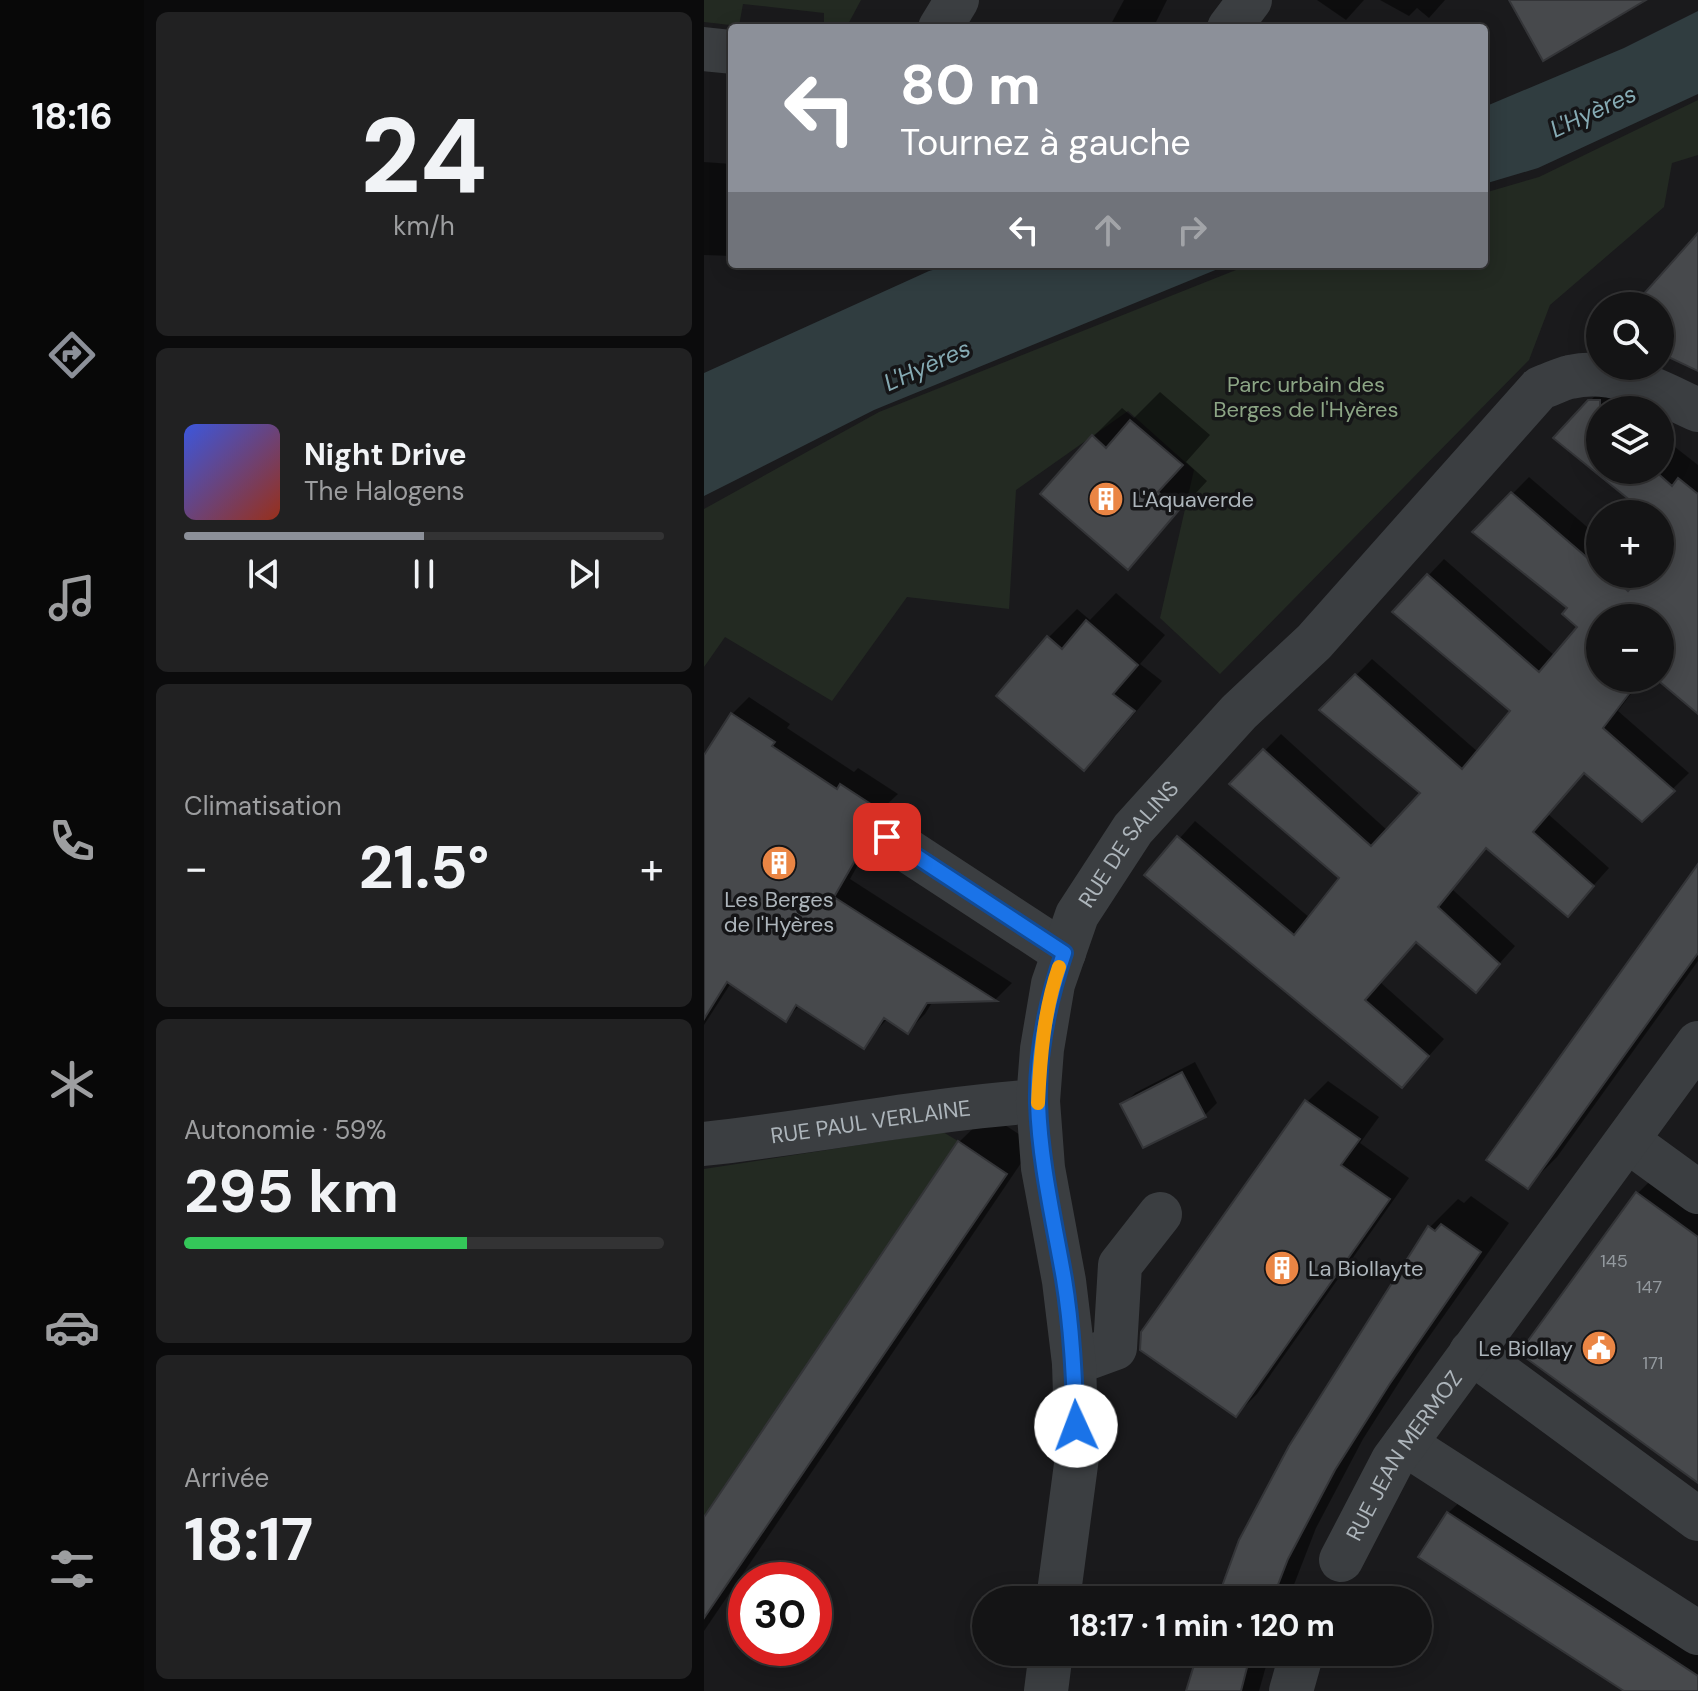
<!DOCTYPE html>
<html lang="fr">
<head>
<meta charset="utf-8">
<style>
	body { margin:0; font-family:"DM Sans",sans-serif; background:#212122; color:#f1f3f6; height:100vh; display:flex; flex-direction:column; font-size:30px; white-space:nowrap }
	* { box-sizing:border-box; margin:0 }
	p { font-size:26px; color:#9d9ea0 }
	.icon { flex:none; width:44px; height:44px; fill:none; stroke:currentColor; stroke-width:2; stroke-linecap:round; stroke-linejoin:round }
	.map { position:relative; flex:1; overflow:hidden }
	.drawer { display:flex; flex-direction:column; gap:12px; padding:12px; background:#0b0b0c; width:560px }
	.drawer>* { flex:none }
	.guide { position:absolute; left:24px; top:24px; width:760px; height:244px; border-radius:8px; box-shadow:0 4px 20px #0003,0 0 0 2px #333334; background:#8c9099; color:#fff; overflow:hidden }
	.buttons { position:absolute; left:882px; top:292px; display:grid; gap:16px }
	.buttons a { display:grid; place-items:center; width:88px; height:88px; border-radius:50%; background:#141415; box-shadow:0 4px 20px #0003,0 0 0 2px #333334; font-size:40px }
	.speed { position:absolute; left:24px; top:1562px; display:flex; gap:16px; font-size:40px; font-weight:700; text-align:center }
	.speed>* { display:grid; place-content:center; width:104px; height:104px; border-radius:50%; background:#141415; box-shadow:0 4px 20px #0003,0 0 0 2px #333334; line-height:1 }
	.speed .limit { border:12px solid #d22; background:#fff; color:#111 }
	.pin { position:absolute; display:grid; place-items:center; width:68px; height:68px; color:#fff; margin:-34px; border-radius:16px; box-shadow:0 4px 12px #0006 }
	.me { position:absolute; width:88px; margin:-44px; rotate:358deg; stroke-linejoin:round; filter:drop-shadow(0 0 6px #0008) }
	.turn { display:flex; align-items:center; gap:28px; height:168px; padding:0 40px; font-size:36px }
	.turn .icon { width:104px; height:104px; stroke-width:2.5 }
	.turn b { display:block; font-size:56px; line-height:68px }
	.lanes { display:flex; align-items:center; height:76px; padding:0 40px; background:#0003; justify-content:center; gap:40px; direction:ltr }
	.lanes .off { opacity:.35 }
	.big { font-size:60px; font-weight:700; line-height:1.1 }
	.drawer .widget { flex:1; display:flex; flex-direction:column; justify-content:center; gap:12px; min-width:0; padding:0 28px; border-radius:12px; background:#212122 }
	.drawer .dial { align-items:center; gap:0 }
	.dial b { font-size:104px; line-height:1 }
	.song { display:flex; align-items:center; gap:24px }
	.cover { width:96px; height:96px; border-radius:12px; background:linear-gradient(135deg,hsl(230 70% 55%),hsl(10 70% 35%)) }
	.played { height:8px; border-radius:4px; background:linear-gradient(90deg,#8c9099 50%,#333334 50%) }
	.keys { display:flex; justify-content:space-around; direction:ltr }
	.heat { display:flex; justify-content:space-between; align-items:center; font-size:44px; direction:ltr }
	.charge { height:12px; border-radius:6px; background:linear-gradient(90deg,#34c759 59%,#333334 0) }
	.trip { position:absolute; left:268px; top:1586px; width:460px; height:80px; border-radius:40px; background:#141415; box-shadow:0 4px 20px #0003,0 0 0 2px #333334; font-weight:700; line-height:80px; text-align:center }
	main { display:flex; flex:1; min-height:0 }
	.tabs { display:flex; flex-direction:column; width:144px; justify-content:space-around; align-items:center; background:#080808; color:#9d9ea0 }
	.tabs .icon { width:56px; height:56px }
	.tabs .on { color:#8c9099 }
	.tabs b { font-size:36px; color:#f1f3f6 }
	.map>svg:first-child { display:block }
</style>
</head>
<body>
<main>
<nav class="tabs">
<b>18:16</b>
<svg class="icon on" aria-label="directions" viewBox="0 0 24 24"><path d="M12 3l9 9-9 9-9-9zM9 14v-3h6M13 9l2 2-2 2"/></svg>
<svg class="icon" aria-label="music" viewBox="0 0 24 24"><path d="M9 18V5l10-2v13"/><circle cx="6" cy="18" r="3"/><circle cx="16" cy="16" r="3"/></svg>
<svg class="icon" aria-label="phone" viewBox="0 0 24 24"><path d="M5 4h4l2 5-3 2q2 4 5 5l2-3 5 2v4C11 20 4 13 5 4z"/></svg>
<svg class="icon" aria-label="climate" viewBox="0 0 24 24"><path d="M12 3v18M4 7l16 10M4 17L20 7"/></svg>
<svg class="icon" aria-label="car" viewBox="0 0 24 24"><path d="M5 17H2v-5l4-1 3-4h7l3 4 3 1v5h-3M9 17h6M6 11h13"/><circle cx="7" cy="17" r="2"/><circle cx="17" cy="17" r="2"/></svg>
<svg class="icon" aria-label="filters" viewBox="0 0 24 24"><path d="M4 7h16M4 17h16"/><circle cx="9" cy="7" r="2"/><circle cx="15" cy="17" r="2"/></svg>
</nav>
<section class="drawer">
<div class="widget dial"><b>24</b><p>km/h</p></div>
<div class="widget">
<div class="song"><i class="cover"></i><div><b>Night Drive</b><p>The Halogens</p></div></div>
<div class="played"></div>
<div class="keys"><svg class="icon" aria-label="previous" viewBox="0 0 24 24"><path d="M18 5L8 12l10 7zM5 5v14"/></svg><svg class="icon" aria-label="pause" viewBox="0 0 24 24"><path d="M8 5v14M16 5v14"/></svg><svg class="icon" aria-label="next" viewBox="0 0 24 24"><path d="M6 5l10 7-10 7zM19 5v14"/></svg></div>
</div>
<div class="widget"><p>Climatisation</p>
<div class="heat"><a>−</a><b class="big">21.5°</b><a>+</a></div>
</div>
<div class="widget"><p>Autonomie · 59%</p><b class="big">295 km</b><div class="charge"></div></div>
<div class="widget"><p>Arrivée</p><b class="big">18:17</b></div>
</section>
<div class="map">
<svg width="994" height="1691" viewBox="0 0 994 1691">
	<rect width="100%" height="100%" fill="#1a1a1c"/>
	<!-- green -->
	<g fill="#232a22">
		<path d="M 0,0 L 157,0 L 142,28 L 120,28 L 120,13 L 39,4 L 35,26 L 0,22 Z"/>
		<path d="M 994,100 L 994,155 L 968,163 L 960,207 L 846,305 L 825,360 L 516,674 L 456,618 L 490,470 L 424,411 L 312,490 L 305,609 L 203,597 L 128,701 L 21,637 L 0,667 L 0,509 L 175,412 L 547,264 L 780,264 L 780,193 L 835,177 Z"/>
		<path d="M 239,1132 L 254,1141 L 0,1517 L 0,1169 Z"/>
	</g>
	<!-- water -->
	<g fill="#303d40">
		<path d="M 994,11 L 994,94 L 834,168 L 780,184 L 780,107 L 920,48 Z"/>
		<path d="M 250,264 L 526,264 L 170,410 L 0,496 L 0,373 L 225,271 Z"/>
	</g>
	<!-- shadow -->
	<g fill="#0007">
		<path d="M 420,0 L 463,0 L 449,28 L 414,28 L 407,24 Z"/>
		<path d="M 613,0 L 660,0 L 642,20 Z"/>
		<path d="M 676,0 L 741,0 L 725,18 L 713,8 L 705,16 Z"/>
		<path d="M 0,162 L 28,164 L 28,256 L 0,255 Z"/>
		<path d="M 901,385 L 931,410 L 896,410 L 896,470 L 956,470 L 956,431 L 964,438 L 962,440 L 994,465 L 994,711 L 954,678 L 956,618 L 896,618 L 896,678 L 939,678 L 914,711 L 985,773 L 938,819 L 881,772 L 844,814 L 905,868 L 864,914 L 784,847 L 749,890 L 811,946 L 772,990 L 713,940 L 676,982 L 740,1039 L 698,1086 L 443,875 L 491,821 L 606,918 L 638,877 L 528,784 L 577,734 L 684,831 L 718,793 L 618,710 L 668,659 L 774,752 L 809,711 L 724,576 L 740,559 L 851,656 L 875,627 L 866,608 L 771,532 L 825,477 L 896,538 L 896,574 L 956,574 L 956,514 L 942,514 L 944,512 L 852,438 Z"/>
		<path d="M 456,392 L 506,435 L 482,462 L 503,481 L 424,567 L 389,437 L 418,408 L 430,418 Z"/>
		<path d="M 412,593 L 461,635 L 436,664 L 458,681 L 409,739 L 380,768 L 344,638 L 373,609 L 386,620 Z"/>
		<path d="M 45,697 L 86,724 L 83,728 L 150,772 L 154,768 L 194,794 L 176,811 L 176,826 L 146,879 L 308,983 L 292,999 L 229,1001 L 221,1014 L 204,1031 L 184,1018 L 159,1046 L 96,1005 L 82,1019 L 27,983 L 0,1025 L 0,759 L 28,714 Z"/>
		<path d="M 994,867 L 994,961 L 853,1157 L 824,1186 Z"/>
		<path d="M 491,1062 L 513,1103 L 501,1115 L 419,1105 L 431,1093 Z"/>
		<path d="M 624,1081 L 675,1117 L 656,1143 L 705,1178 L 553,1394 L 532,1415 L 603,1102 Z"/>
		<path d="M 284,1114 L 330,1144 L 0,1631 L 0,1520 L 255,1142 Z"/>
		<path d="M 951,1176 L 994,1207 L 994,1480 L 933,1194 Z"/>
		<path d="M 767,1196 L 805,1223 L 713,1354 L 659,1439 L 612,1528 L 584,1600 L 515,1600 L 726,1227 L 754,1199 L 760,1203 Z"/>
		<path d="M 762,1496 L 994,1647 L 994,1691 L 924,1691 L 744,1513 Z"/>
		<path d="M 496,1652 L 566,1652 L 555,1691 L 484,1691 Z"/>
	</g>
	<!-- building -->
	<g fill="#47494c" stroke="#343538" stroke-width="2">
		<path d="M 805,0 L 942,0 L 839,61 Z"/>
		<path d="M 994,233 L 994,371 L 956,353 L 956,306 L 929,306 Z"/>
		<path d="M 884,400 L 896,400 L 896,470 L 950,470 L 968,486 L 974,478 L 994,494 L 994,714 L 956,682 L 956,618 L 896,618 L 896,678 L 937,678 L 899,728 L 971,791 L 938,822 L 880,773 L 829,832 L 890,886 L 864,917 L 782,848 L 734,907 L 796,964 L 772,993 L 712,942 L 661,1000 L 725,1056 L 698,1088 L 440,875 L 473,836 L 590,935 L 635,878 L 525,784 L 559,749 L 667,846 L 716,793 L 615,710 L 651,674 L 758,769 L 806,711 L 688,612 L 723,574 L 835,672 L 873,627 L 858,614 L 863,608 L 768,532 L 807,492 L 894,567 L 896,564 L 896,574 L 906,574 L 924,591 L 939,574 L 956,574 L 956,514 L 943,514 L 849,438 Z"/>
		<path d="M 426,420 L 479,465 L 454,492 L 475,510 L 424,570 L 336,494 L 388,435 L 402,448 Z"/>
		<path d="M 382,620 L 434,665 L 409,694 L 431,711 L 380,771 L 292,696 L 343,636 L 358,649 Z"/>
		<path d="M 27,713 L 71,742 L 68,746 L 133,789 L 136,784 L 179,812 L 162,824 L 158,835 L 160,845 L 130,897 L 293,1001 L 223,1003 L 204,1034 L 180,1018 L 160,1049 L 92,1005 L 82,1022 L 23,982 L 0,1019 L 0,755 Z"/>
		<path d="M 994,864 L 994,953 L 824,1189 L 782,1160 Z"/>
		<path d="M 478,1072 L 502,1117 L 439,1148 L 416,1104 Z"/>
		<path d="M 601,1100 L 656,1139 L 637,1165 L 686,1199 L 532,1417 L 436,1350 L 437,1332 Z"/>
		<path d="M 254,1141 L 303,1174 L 0,1618 L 0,1517 Z"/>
		<path d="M 932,1192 L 994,1237 L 994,1483 L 815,1353 Z"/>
		<path d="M 737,1224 L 777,1252 L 685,1385 L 631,1470 L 584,1559 L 568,1600 L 513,1600 L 535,1540 L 585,1446 L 724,1226 L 731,1231 Z"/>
		<path d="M 743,1512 L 994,1676 L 994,1691 L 920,1691 L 714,1557 Z"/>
		<path d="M 494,1652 L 547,1652 L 537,1691 L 482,1691 Z"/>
	</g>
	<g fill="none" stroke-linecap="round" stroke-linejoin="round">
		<!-- minor -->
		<g stroke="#3b3e41" stroke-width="44">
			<path d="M 236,28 L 253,0"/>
			<path d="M 525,28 L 546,0"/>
			<path d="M 0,49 L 28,52"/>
			<path d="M 183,837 L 360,953"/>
			<path d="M 924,1141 L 994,1192"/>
			<path id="s1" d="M 0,1144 C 111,1132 222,1109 334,1101"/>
			<path d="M 767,1352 L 994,1519"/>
			<path d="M 370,1363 L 411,1348 L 416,1265 L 456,1214"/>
			<path d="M 701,1444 L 994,1633"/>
			<path id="s2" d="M 637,1560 L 689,1460 L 994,1043"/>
			<path id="s3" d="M 354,1600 L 373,1457 L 370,1363 L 360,1281 L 339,1168 L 334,1101 L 338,1049 L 349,984 L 373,915 L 429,829 L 535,712 L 610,642 L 836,388 C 846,385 856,379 866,377 C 912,366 954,392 994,410"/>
			<path d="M 342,1691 L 347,1652"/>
			<path d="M 587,1691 L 598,1652"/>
		</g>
	</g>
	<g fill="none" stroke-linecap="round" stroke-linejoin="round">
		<defs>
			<path id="route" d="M 183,837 L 360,953 C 344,1000 333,1053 334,1103 C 336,1163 350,1221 360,1279 C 368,1328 370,1377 372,1426"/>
		</defs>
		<!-- route casing -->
		<use href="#route" stroke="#114b97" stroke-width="20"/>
		<!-- route -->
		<use href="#route" stroke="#1a73e8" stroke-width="14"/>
		<!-- slow -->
		<path stroke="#f59e0b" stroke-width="14" d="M 334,1103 C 336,1058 340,1010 355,967"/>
	</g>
	<!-- icons -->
	<defs>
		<symbol id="building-disc" viewBox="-11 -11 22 22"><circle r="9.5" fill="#ea8544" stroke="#151517"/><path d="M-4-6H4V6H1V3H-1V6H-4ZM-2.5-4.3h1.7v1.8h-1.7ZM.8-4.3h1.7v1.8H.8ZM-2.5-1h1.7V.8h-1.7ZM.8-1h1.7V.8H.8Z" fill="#fff"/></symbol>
		<symbol id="civic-disc" viewBox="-11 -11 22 22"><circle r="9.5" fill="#ea8544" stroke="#151517"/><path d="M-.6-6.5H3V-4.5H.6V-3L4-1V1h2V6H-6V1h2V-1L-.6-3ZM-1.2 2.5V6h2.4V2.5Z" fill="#fff"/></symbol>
	</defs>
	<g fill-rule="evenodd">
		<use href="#building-disc" x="382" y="479" width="40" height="40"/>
		<use href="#building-disc" x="55" y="843" width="40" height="40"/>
		<use href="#building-disc" x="558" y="1248" width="40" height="40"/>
		<use href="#civic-disc" x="875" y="1328" width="40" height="40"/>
	</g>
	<g text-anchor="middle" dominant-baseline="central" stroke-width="7" stroke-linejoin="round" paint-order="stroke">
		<!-- number labels -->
		<g font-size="18" fill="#949a9f">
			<text x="910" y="1261">145</text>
			<text x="945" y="1287">147</text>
			<text x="949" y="1363">171</text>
		</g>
		<!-- park labels -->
		<g font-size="22" fill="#8ca585" stroke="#151517">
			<text x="602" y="384">Parc urbain des<tspan x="602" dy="25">Berges de l'Hyères</tspan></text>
		</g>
		<!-- poi labels -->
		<g font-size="22" fill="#adb5bb" stroke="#151517" text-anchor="start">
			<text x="428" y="499">L'Aquaverde</text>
			<text x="75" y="899" text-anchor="middle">Les Berges<tspan x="75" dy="25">de l'Hyères</tspan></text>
			<text x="604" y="1268">La Biollayte</text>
			<text x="869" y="1348" text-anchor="end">Le Biollay</text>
		</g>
		<!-- street labels -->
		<g font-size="22" fill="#adb5bb" stroke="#151517">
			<text stroke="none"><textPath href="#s3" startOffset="782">RUE DE SALINS</textPath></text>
			<text stroke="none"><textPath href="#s1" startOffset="168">RUE PAUL VERLAINE</textPath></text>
			<text stroke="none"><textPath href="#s2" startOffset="122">RUE JEAN MERMOZ</textPath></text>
		</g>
		<!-- water labels -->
		<g font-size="24" font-style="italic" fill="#86abb4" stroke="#151517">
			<text transform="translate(889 111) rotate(-25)">L'Hyères</text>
			<text transform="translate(223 365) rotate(-24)">L'Hyères</text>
		</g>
	</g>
</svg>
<div class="buttons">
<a><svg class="icon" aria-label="search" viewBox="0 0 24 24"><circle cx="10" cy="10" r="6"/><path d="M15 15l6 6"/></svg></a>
<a><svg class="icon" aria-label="layers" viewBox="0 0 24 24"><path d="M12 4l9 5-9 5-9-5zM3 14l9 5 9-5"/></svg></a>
<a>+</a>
<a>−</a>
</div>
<div class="speed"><div class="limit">30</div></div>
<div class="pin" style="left:183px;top:837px;background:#d93025"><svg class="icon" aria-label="arrive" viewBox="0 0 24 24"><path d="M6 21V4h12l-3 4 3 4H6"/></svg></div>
<svg class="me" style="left:372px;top:1426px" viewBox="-20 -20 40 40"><circle r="19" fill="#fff"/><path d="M0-13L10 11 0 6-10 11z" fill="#1a73e8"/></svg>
<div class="trip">18:17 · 1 min · 120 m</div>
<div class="guide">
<div class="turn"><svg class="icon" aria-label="left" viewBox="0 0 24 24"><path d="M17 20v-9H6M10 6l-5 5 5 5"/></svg><div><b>80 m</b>Tournez à gauche</div></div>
<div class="lanes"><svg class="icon" aria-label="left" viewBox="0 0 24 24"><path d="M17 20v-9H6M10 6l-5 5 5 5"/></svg><svg class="icon off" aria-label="ahead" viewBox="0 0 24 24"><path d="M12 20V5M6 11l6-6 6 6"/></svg><svg class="icon off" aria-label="right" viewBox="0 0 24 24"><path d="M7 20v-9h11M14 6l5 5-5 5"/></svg></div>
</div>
</div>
</main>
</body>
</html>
